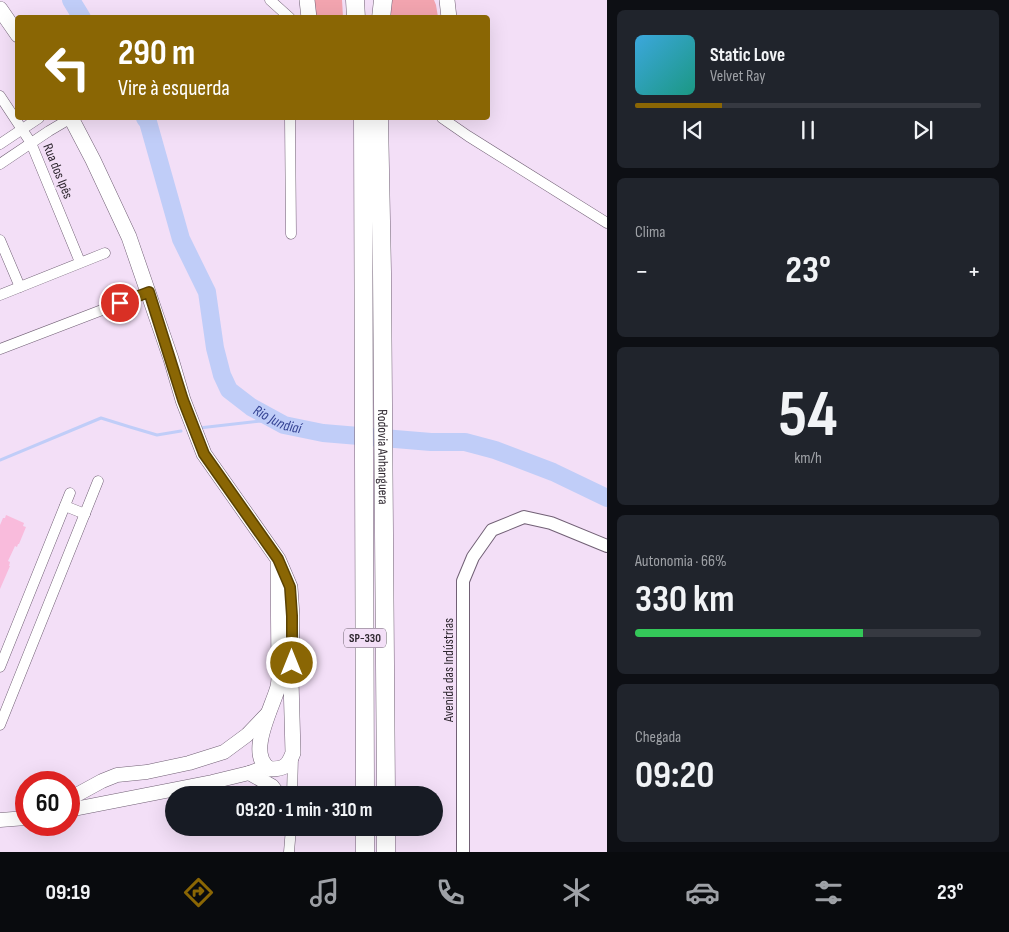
<!DOCTYPE html>
<html lang="pt">
<head>
<meta charset="utf-8">
<style>
	body { margin:0; font-family:"Sofia Sans Condensed",sans-serif; background:#20242c; color:#f1f3f6; height:100vh; display:flex; flex-direction:column; font-size:19px; white-space:nowrap }
	* { box-sizing:border-box; margin:0 }
	p { font-size:16px; color:#9ea1a6 }
	.icon { flex:none; width:28px; height:28px; fill:none; stroke:currentColor; stroke-width:2; stroke-linecap:round; stroke-linejoin:round }
	.map { position:relative; flex:1; overflow:hidden }
	.drawer { display:flex; flex-direction:column; gap:10px; padding:10px; background:#0d0f14; width:402px }
	.drawer>* { flex:none }
	.banner { position:absolute; left:15px; top:15px; width:475px; height:105px; border-radius:5px; box-shadow:0 5px 20px #0002; background:#8a6604; color:#fff; overflow:hidden }
	.speed { position:absolute; left:15px; top:771px; display:flex; gap:10px; font-size:25px; font-weight:700; text-align:center }
	.speed>* { display:grid; place-content:center; width:65px; height:65px; border-radius:50%; background:#171b24; box-shadow:0 5px 20px #0002; line-height:1 }
	.speed .limit { border:8px solid #d22; background:#fff; color:#111 }
	.pin { position:absolute; display:grid; place-items:center; width:42px; height:42px; color:#fff; margin:-21px; border:2px solid #fff; border-radius:50%; box-shadow:0 1px 5px #0007 }
	.me { position:absolute; width:55px; margin:-28px; rotate:0deg; stroke-linejoin:round; filter:drop-shadow(0 0 4px #0008) }
	.turn { display:flex; align-items:center; gap:18px; height:105px; padding:0 20px; font-size:22px }
	.turn .icon { width:65px; height:65px; stroke-width:2.5 }
	.turn b { display:block; font-size:35px; line-height:42px }
	.big { font-size:38px; font-weight:700; line-height:1.1 }
	.drawer .widget { flex:1; display:flex; flex-direction:column; justify-content:center; gap:8px; min-width:0; padding:0 18px; border-radius:8px; background:#20242c }
	.drawer .dial { align-items:center; gap:0 }
	.dial b { font-size:65px; line-height:1 }
	.song { display:flex; align-items:center; gap:15px }
	.cover { width:60px; height:60px; border-radius:8px; background:linear-gradient(135deg,hsl(200 70% 55%),hsl(170 70% 35%)) }
	.played { height:5px; border-radius:2px; background:linear-gradient(90deg,#8a6604 25%,#363941 25%) }
	.keys { display:flex; justify-content:space-around; direction:ltr }
	.heat { display:flex; justify-content:space-between; align-items:center; font-size:28px; direction:ltr }
	.charge { height:8px; border-radius:4px; background:linear-gradient(90deg,#34c759 66%,#363941 0) }
	.trip { position:absolute; left:165px; top:786px; width:278px; height:50px; border-radius:25px; background:#171b24; box-shadow:0 5px 20px #0002; font-weight:700; line-height:50px; text-align:center }
	.tabs { display:flex; height:80px; justify-content:space-around; align-items:center; background:#090b0e; color:#9ea1a6 }
	.tabs .icon { width:35px; height:35px }
	.tabs .selected { color:#8a6604 }
	.tabs b { font-size:22px; color:#f1f3f6 }
	main { display:flex; flex:1; min-height:0 }
	.map>svg:first-child { display:block }
</style>
</head>
<body>
<main>
<div class="map">
<svg width="607" height="852" viewBox="0 0 607 852">
	<rect width="100%" height="100%" fill="#f3dff7"/>
	<!-- green -->
	<g fill="#f2a4af">
		<path d="M 314,0 L 342,0 L 343,17 L 315,17 Z"/>
		<path d="M 389,0 L 434,0 L 436,5 L 438,17 L 388,18 Z"/>
	</g>
	<g fill="none" stroke-linecap="round" stroke-linejoin="round">
		<!-- stream -->
		<g stroke="#c0cdf8" stroke-width="3">
			<path d="M 73,3 L 75,0"/>
			<path d="M 199,428 L 261,421 L 284,425"/>
			<path d="M 0,460 L 101,418 L 130,427 L 157,435 L 181,431"/>
		</g>
		<!-- river -->
		<g stroke="#c0cdf8" stroke-width="18">
			<path d="M 71,0 L 82,18"/>
			<path id="s1" d="M 145,118 L 148,122 L 181,239 L 207,292 L 215,348 L 222,375 L 229,390 L 251,407 L 284,425 L 323,433 L 431,442 L 465,442 L 495,450 L 553,472 L 607,498"/>
		</g>
	</g>
	<!-- building -->
	<path fill="#f9bbdc" d="M 6,515 L 24,523 L 23,526 L 26,527 L 19,544 L 18,544 L 17,547 L 15,546 L 8,561 L 10,562 L 9,566 L 10,566 L 0,589 L 0,525 L 3,518 L 5,518 Z"/>
	<g fill="none" stroke-linecap="round" stroke-linejoin="round">
		<defs>
			<g id="minor">
				<path d="M 270,0 L 290,18"/>
				<path d="M 0,96 L 31,143 L 80,262"/>
				<path d="M 290,118 L 291,234"/>
				<path d="M 442,118 L 468,136 L 607,223"/>
				<path d="M 0,144 L 39,118"/>
				<path d="M 0,164 L 49,131 L 71,118"/>
				<path d="M 0,240 L 20,287"/>
				<path d="M 0,295 L 105,253"/>
				<path d="M 0,349 L 149,292"/>
				<path d="M 65,506 L 85,514"/>
				<path d="M 0,667 L 70,493"/>
				<path d="M 0,725 L 98,481"/>
				<path d="M 292,795 L 293,756"/>
				<path d="M 289,852 L 291,828"/>
			</g>
			<path id="tertiary" d="M 463,852 L 463,581 L 473,557 L 492,530 L 524,517 L 551,523 L 607,546"/>
			<g id="secondary">
				<path d="M 249,773 L 272,786 L 278,794"/>
				<path d="M 69,799 L 102,781 L 117,775 L 147,772 L 189,763 L 224,752 L 247,735 L 269,712"/>
				<path d="M 69,810 L 212,782 L 249,773 L 266,767"/>
				<path d="M 0,820 L 26,818"/>
			</g>
			<g id="primary">
				<path d="M 307,0 L 309,18"/>
				<path d="M 447,0 L 449,18"/>
				<path d="M 0,9 L 18,35"/>
				<path d="M 71,118 L 93,160 L 129,237 L 171,359 L 183,400 L 204,454 L 278,559 L 290,587 L 292,616 L 291,680 L 293,753 C 288,766 285,769 270,769 C 246,756 271,710 277,690 C 279,685 279,680 279,675 L 278,559"/>
			</g>
			<g id="motorway">
				<path d="M 355,0 L 356,18"/>
				<path d="M 381,18 L 383,0"/>
				<path d="M 363,118 L 365,795"/>
				<path id="s2" d="M 379,118 L 382,272 L 386,795"/>
				<path d="M 365,828 L 365,852"/>
				<path d="M 386,828 L 386,852"/>
			</g>
		</defs>
		<!-- minor casing -->
		<use href="#minor" stroke="#716075" stroke-width="11"/>
		<!-- tertiary casing -->
		<use href="#tertiary" stroke="#716075" stroke-width="14"/>
		<!-- secondary casing -->
		<use href="#secondary" stroke="#716075" stroke-width="15"/>
		<!-- primary casing -->
		<use href="#primary" stroke="#716075" stroke-width="16"/>
		<!-- motorway casing -->
		<use href="#motorway" stroke="#716075" stroke-width="19"/>
		<!-- minor -->
		<use href="#minor" stroke="#fff" stroke-width="10"/>
		<!-- tertiary -->
		<use href="#tertiary" stroke="#fff" stroke-width="12"/>
		<!-- secondary -->
		<use href="#secondary" stroke="#fff" stroke-width="14"/>
		<!-- primary -->
		<use href="#primary" stroke="#fff" stroke-width="15"/>
		<!-- motorway -->
		<use href="#motorway" stroke="#fff" stroke-width="18"/>
	</g>
	<g fill="none" stroke-linecap="round" stroke-linejoin="round">
		<defs>
			<path id="route" d="M 120,303 L 149,292 L 183,400 L 204,454 L 278,559 L 290,587 L 292,616 L 292,663"/>
		</defs>
		<!-- route casing -->
		<use href="#route" stroke="#5a4203" stroke-width="12"/>
		<!-- route -->
		<use href="#route" stroke="#8a6604" stroke-width="9"/>
	</g>
	<g text-anchor="middle" dominant-baseline="central" stroke-width="4.5" stroke-linejoin="round" paint-order="stroke">
		<!-- shield labels -->
		<rect fill="#f3dff7" stroke="#695e6b" stroke-width="1" x="344" y="628.5" width="42" height="19" rx="4"/>
		<g font-size="12" font-weight="bold" fill="#2e272f">
			<text x="365" y="638">SP-330</text>
		</g>
		<!-- street labels -->
		<g font-size="14" fill="#2e272f" stroke="#f3dff7">
			<text transform="translate(58 171) rotate(68)">Rua dos Ipês</text>
			<text stroke="none"><textPath href="#s2" startOffset="339">Rodovia Anhanguera</textPath></text>
			<text transform="translate(448 670) rotate(-90)">Avenida das Indústrias</text>
		</g>
		<!-- water labels -->
		<g font-size="15" font-style="italic" fill="#344293" stroke="#f3dff7">
			<text stroke="none"><textPath href="#s1" startOffset="344">Rio Jundiaí</textPath></text>
		</g>
	</g>
</svg>
<div class="speed"><div class="limit">60</div></div>
<div class="pin" style="left:120px;top:303px;background:#d93025"><svg class="icon" aria-label="arrive" viewBox="0 0 24 24"><path d="M6 21V4h12l-3 4 3 4H6"/></svg></div>
<svg class="me" style="left:292px;top:663px" viewBox="-20 -20 40 40"><circle r="17" fill="#8a6604" stroke="#fff" stroke-width="3"/><path d="M0-11L8 9 0 5-8 9z" fill="#fff"/></svg>
<div class="trip">09:20 · 1 min · 310 m</div>
<div class="banner">
<div class="turn"><svg class="icon" aria-label="left" viewBox="0 0 24 24"><path d="M17 20v-9H6M10 6l-5 5 5 5"/></svg><div><b>290 m</b>Vire à esquerda</div></div>
</div>
</div>
<section class="drawer">
<div class="widget">
<div class="song"><i class="cover"></i><div><b>Static Love</b><p>Velvet Ray</p></div></div>
<div class="played"></div>
<div class="keys"><svg class="icon" aria-label="previous" viewBox="0 0 24 24"><path d="M18 5L8 12l10 7zM5 5v14"/></svg><svg class="icon" aria-label="pause" viewBox="0 0 24 24"><path d="M8 5v14M16 5v14"/></svg><svg class="icon" aria-label="next" viewBox="0 0 24 24"><path d="M6 5l10 7-10 7zM19 5v14"/></svg></div>
</div>
<div class="widget"><p>Clima</p>
<div class="heat"><a>−</a><b class="big">23°</b><a>+</a></div>
</div>
<div class="widget dial"><b>54</b><p>km/h</p></div>
<div class="widget"><p>Autonomia · 66%</p><b class="big">330 km</b><div class="charge"></div></div>
<div class="widget"><p>Chegada</p><b class="big">09:20</b></div>
</section>
</main>
<nav class="tabs">
<b>09:19</b>
<svg class="icon selected" aria-label="directions" viewBox="0 0 24 24"><path d="M12 3l9 9-9 9-9-9zM9 14v-3h6M13 9l2 2-2 2"/></svg>
<svg class="icon" aria-label="music" viewBox="0 0 24 24"><path d="M9 18V5l10-2v13"/><circle cx="6" cy="18" r="3"/><circle cx="16" cy="16" r="3"/></svg>
<svg class="icon" aria-label="phone" viewBox="0 0 24 24"><path d="M5 4h4l2 5-3 2q2 4 5 5l2-3 5 2v4C11 20 4 13 5 4z"/></svg>
<svg class="icon" aria-label="climate" viewBox="0 0 24 24"><path d="M12 3v18M4 7l16 10M4 17L20 7"/></svg>
<svg class="icon" aria-label="car" viewBox="0 0 24 24"><path d="M5 17H2v-5l4-1 3-4h7l3 4 3 1v5h-3M9 17h6M6 11h13"/><circle cx="7" cy="17" r="2"/><circle cx="17" cy="17" r="2"/></svg>
<svg class="icon" aria-label="filters" viewBox="0 0 24 24"><path d="M4 7h16M4 17h16"/><circle cx="9" cy="7" r="2"/><circle cx="15" cy="17" r="2"/></svg>
<b>23°</b>
</nav>
</body>
</html>
